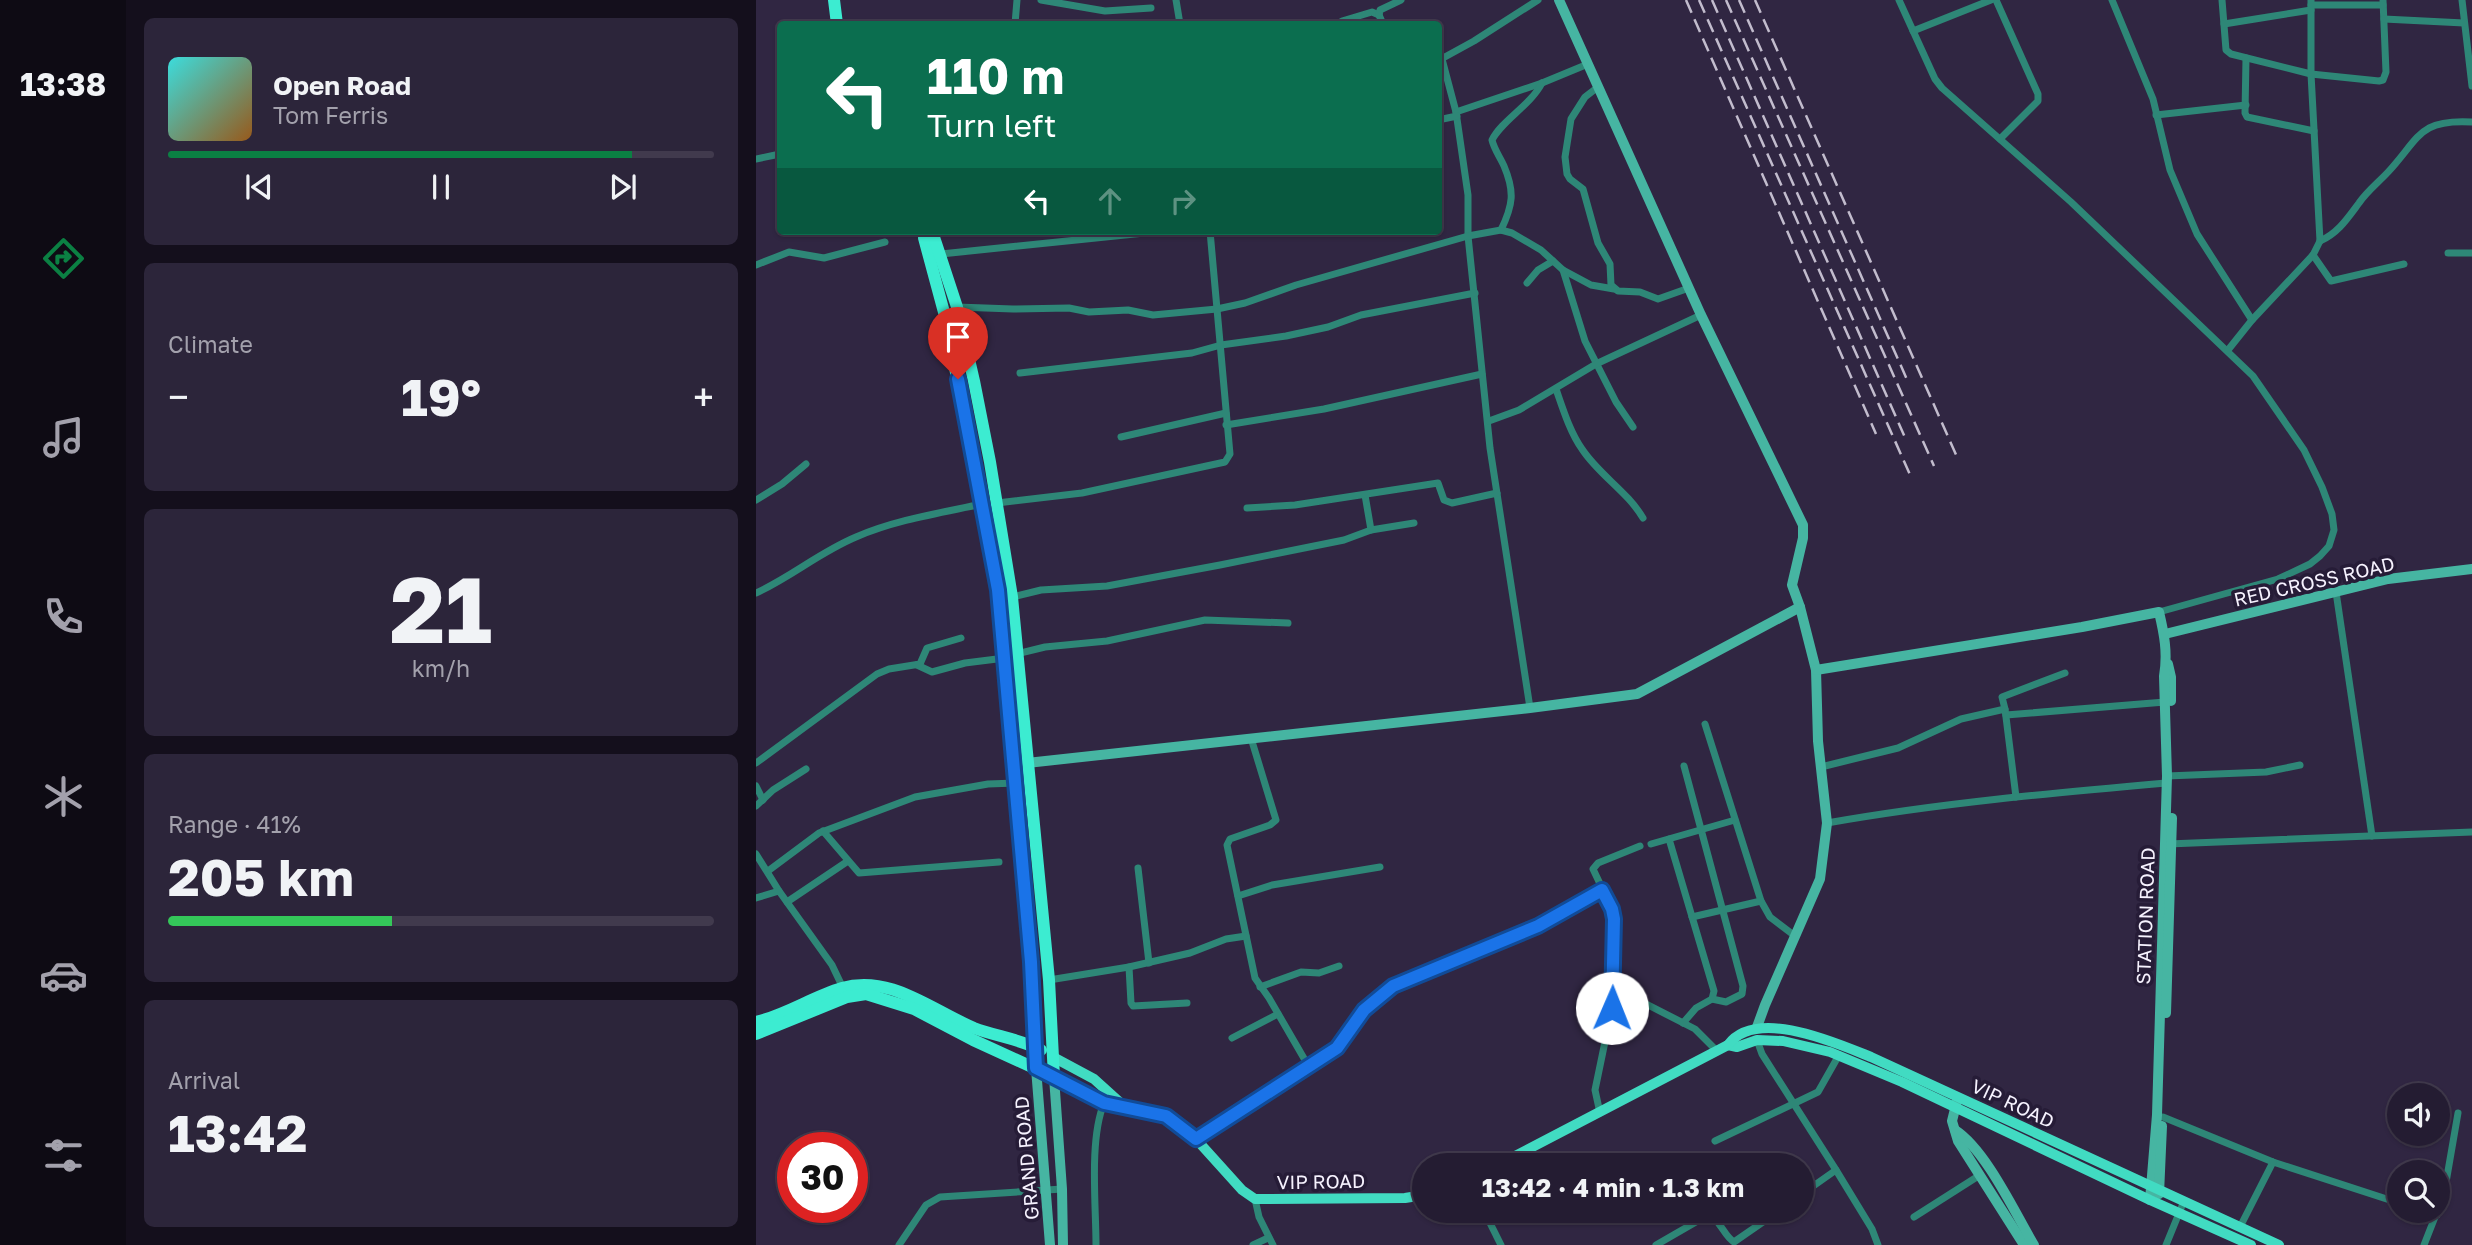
<!DOCTYPE html>
<html lang="en">
<head>
<meta charset="utf-8">
<style>
	body { margin:0; font-family:"Golos Text",sans-serif; background:#2c253a; color:#f1f3f6; height:100vh; display:flex; flex-direction:column; font-size:26px; white-space:nowrap }
	* { box-sizing:border-box; margin:0 }
	p { font-size:23px; color:#a3a1ac }
	.icon { flex:none; width:38px; height:38px; fill:none; stroke:currentColor; stroke-width:2; stroke-linecap:round; stroke-linejoin:round }
	.map { position:relative; flex:1; overflow:hidden }
	.drawer { display:flex; flex-direction:column; gap:18px; padding:18px; background:#140f1c; width:630px }
	.drawer>* { flex:none }
	.hud { position:absolute; left:21px; top:21px; width:665px; height:214px; border-radius:7px; box-shadow:0 2px 5px #0004,0 0 0 2px #413a4d; background:#0b6e4f; color:#fff; overflow:hidden }
	.fabs { position:absolute; left:1631px; top:1083px; display:grid; gap:14px }
	.fabs a { display:grid; place-items:center; width:63px; height:63px; border-radius:50%; background:#241c32; box-shadow:0 2px 5px #0004,0 0 0 2px #413a4d; font-size:35px }
	.speed { position:absolute; left:21px; top:1132px; display:flex; gap:14px; font-size:35px; font-weight:700; text-align:center }
	.speed>* { display:grid; place-content:center; width:91px; height:91px; border-radius:50%; background:#241c32; box-shadow:0 2px 5px #0004,0 0 0 2px #413a4d; line-height:1 }
	.speed .limit { border:10px solid #d22; background:#fff; color:#111 }
	.pin { position:absolute; display:grid; place-items:center; width:60px; height:60px; color:#fff; margin:-72px -30px; border-radius:50% 50% 50% 0; rotate:-45deg; box-shadow:0 0 7px #0007 }
	.pin .icon { rotate:45deg }
	.me { position:absolute; width:77px; margin:-38px; rotate:1deg; stroke-linejoin:round; filter:drop-shadow(0 0 5px #0008) }
	.turn { display:flex; align-items:center; gap:24px; height:147px; padding:0 35px; font-size:32px }
	.turn .icon { width:91px; height:91px; stroke-width:2.5 }
	.turn b { display:block; font-size:49px; line-height:60px }
	.lanes { display:flex; align-items:center; height:66px; padding:0 35px; background:#0003; justify-content:center; gap:35px; direction:ltr }
	.lanes .off { opacity:.35 }
	.big { font-size:52px; font-weight:700; line-height:1.1 }
	.drawer .widget { flex:1; display:flex; flex-direction:column; justify-content:center; gap:10px; min-width:0; padding:0 24px; border-radius:10px; background:#2c253a }
	.drawer .dial { align-items:center; gap:0 }
	.dial b { font-size:91px; line-height:1 }
	.song { display:flex; align-items:center; gap:21px }
	.cover { width:84px; height:84px; border-radius:10px; background:linear-gradient(135deg,hsl(180 70% 55%),hsl(30 70% 35%)) }
	.played { height:7px; border-radius:4px; background:linear-gradient(90deg,#0b8043 85%,#413a4d 85%) }
	.keys { display:flex; justify-content:space-around; direction:ltr }
	.heat { display:flex; justify-content:space-between; align-items:center; font-size:38px; direction:ltr }
	.charge { height:10px; border-radius:5px; background:linear-gradient(90deg,#34c759 41%,#413a4d 0) }
	.trip { position:absolute; left:656px; top:1153px; width:402px; height:70px; border-radius:35px; background:#241c32; box-shadow:0 2px 5px #0004,0 0 0 2px #413a4d; font-weight:700; line-height:70px; text-align:center }
	main { display:flex; flex:1; min-height:0 }
	.dock { display:flex; flex-direction:column; width:126px; justify-content:space-around; align-items:center; background:#0e0b14; color:#a3a1ac }
	.dock .icon { width:49px; height:49px }
	.dock .current { color:#0b8043 }
	.dock b { font-size:32px; color:#f1f3f6 }
	.map>svg:first-child { display:block }
</style>
</head>
<body>
<main>
<nav class="dock">
<b>13:38</b>
<svg class="icon current" aria-label="directions" viewBox="0 0 24 24"><path d="M12 3l9 9-9 9-9-9zM9 14v-3h6M13 9l2 2-2 2"/></svg>
<svg class="icon" aria-label="music" viewBox="0 0 24 24"><path d="M9 18V5l10-2v13"/><circle cx="6" cy="18" r="3"/><circle cx="16" cy="16" r="3"/></svg>
<svg class="icon" aria-label="phone" viewBox="0 0 24 24"><path d="M5 4h4l2 5-3 2q2 4 5 5l2-3 5 2v4C11 20 4 13 5 4z"/></svg>
<svg class="icon" aria-label="climate" viewBox="0 0 24 24"><path d="M12 3v18M4 7l16 10M4 17L20 7"/></svg>
<svg class="icon" aria-label="car" viewBox="0 0 24 24"><path d="M5 17H2v-5l4-1 3-4h7l3 4 3 1v5h-3M9 17h6M6 11h13"/><circle cx="7" cy="17" r="2"/><circle cx="17" cy="17" r="2"/></svg>
<svg class="icon" aria-label="filters" viewBox="0 0 24 24"><path d="M4 7h16M4 17h16"/><circle cx="9" cy="7" r="2"/><circle cx="15" cy="17" r="2"/></svg>
</nav>
<section class="drawer">
<div class="widget">
<div class="song"><i class="cover"></i><div><b>Open Road</b><p>Tom Ferris</p></div></div>
<div class="played"></div>
<div class="keys"><svg class="icon" aria-label="previous" viewBox="0 0 24 24"><path d="M18 5L8 12l10 7zM5 5v14"/></svg><svg class="icon" aria-label="pause" viewBox="0 0 24 24"><path d="M8 5v14M16 5v14"/></svg><svg class="icon" aria-label="next" viewBox="0 0 24 24"><path d="M6 5l10 7-10 7zM19 5v14"/></svg></div>
</div>
<div class="widget"><p>Climate</p>
<div class="heat"><a>−</a><b class="big">19°</b><a>+</a></div>
</div>
<div class="widget dial"><b>21</b><p>km/h</p></div>
<div class="widget"><p>Range · 41%</p><b class="big">205 km</b><div class="charge"></div></div>
<div class="widget"><p>Arrival</p><b class="big">13:42</b></div>
</section>
<div class="map">
<svg width="1716" height="1245" viewBox="0 0 1716 1245">
	<rect width="100%" height="100%" fill="#302642"/>
	<g fill="none" stroke-linecap="round" stroke-linejoin="round">
		<!-- minor -->
		<g stroke="#2e8777" stroke-width="7">
			<path d="M 285,0 L 349,11 L 395,8"/>
			<path d="M 420,0 L 424,24"/>
			<path d="M 1143,0 L 1179,79 L 1186,88 L 1315,202 L 1497,376 L 1548,450 L 1566,487 L 1576,514 L 1578,530 L 1573,546 L 1564,556 L 1554,564 L 1522,579 L 1403,612"/>
			<path d="M 1240,0 L 1282,94 L 1282,101 L 1244,139"/>
			<path d="M 1356,0 L 1397,99 L 1414,170 L 1441,234 L 1496,320"/>
			<path d="M 1466,0 L 1470,50 L 1475,54 L 1555,74 L 1623,81 L 1627,80 L 1630,72 L 1627,0"/>
			<path d="M 1706,0 L 1716,86"/>
			<path d="M 1555,5 L 1627,5"/>
			<path d="M 1628,19 L 1708,23"/>
			<path d="M 586,21 L 616,12 L 623,15"/>
			<path d="M 259,24 L 261,0"/>
			<path d="M 627,24 L 623,15 L 624,10 L 645,0"/>
			<path d="M 1468,24 L 1555,10"/>
			<path d="M 1157,31 L 1235,0"/>
			<path d="M 682,44 L 700,112 L 712,195 L 712,236 L 734,448 L 774,708"/>
			<path d="M 687,58 L 718,41 L 782,0"/>
			<path d="M 1490,58 L 1489,113 L 1491,117 L 1558,131"/>
			<path d="M 842,87 L 829,97 L 815,119 L 809,157 L 811,174 L 814,179 L 827,189 L 842,243 L 854,264 L 855,285 L 862,291 L 884,292 L 902,299 L 933,288"/>
			<path d="M 700,112 L 786,83 L 832,64"/>
			<path d="M 1400,115 L 1490,105"/>
			<path d="M 682,120 L 701,116"/>
			<path d="M 0,159 L 24,154"/>
			<path d="M 745,230 C 757,205 759,192 748,166 C 744,157 738,149 736,140 C 746,120 774,106 786,83"/>
			<path d="M 1564,241 C 1582,233 1591,219 1603,203 C 1611,191 1623,182 1633,171 C 1664,137 1663,119 1716,122"/>
			<path d="M 1692,253 L 1716,253"/>
			<path d="M 185,254 L 408,231"/>
			<path d="M 1557,255 L 1575,281 L 1648,264"/>
			<path d="M 0,265 L 33,252 L 68,258 L 129,242"/>
			<path d="M 807,270 L 835,285 L 858,289"/>
			<path d="M 771,283 L 782,270 L 797,261"/>
			<path d="M 201,307 L 257,309 L 313,308 L 333,312 L 372,310 L 397,315 L 461,309 L 489,303 L 540,285 L 712,236 L 745,230 L 756,233 L 785,250 L 807,270 L 829,341 L 860,402 L 877,427"/>
			<path d="M 1472,350 L 1496,320 L 1557,255 L 1564,241 L 1555,74 L 1555,0"/>
			<path d="M 264,373 L 436,353 L 465,345 L 530,336 L 572,327 L 605,315 L 719,293"/>
			<path d="M 800,389 C 807,409 814,432 826,449 C 843,475 871,491 887,518"/>
			<path d="M 733,421 L 763,410 L 840,364 L 945,315"/>
			<path d="M 470,425 L 568,409 L 726,374"/>
			<path d="M 365,437 L 470,413"/>
			<path d="M 609,495 L 615,530"/>
			<path d="M 0,500 L 26,484 L 50,464"/>
			<path d="M 241,503 L 326,493 L 469,462 L 474,454 L 454,231"/>
			<path d="M 491,508 L 539,505 L 682,483 L 688,500 L 696,503 L 741,493"/>
			<path d="M 1580,592 L 1616,836"/>
			<path d="M 0,593 C 35,577 64,552 100,537 C 139,520 184,513 226,504"/>
			<path d="M 256,597 L 285,590 L 351,586 L 464,565 L 588,540 L 615,530 L 658,523"/>
			<path d="M 260,654 L 289,647 L 351,641 L 449,620 L 532,623"/>
			<path d="M 161,665 L 176,672 L 209,663 L 249,658"/>
			<path d="M 1249,709 L 1246,697 L 1309,673"/>
			<path d="M 1250,715 L 1409,702"/>
			<path d="M 949,724 L 1005,901 L 1014,917 L 1039,936"/>
			<path d="M 495,738 L 520,820 L 514,825 L 474,839 L 471,845 L 499,978 L 513,998 L 553,1067"/>
			<path d="M 0,763 L 121,674 L 133,669 L 164,664 L 171,648 L 205,638"/>
			<path d="M 928,766 L 987,986 L 986,994 L 970,1002 L 956,999"/>
			<path d="M 1065,767 L 1142,748 L 1205,719 L 1249,709 L 1260,797"/>
			<path d="M 1411,776 L 1510,772 L 1544,765"/>
			<path d="M 0,786 L 7,800"/>
			<path d="M 0,806 L 17,790 L 50,769"/>
			<path d="M 1071,823 C 1184,803 1297,793 1410,783"/>
			<path d="M 67,831 L 103,873 L 243,862"/>
			<path d="M 913,839 L 958,991 L 956,999 L 940,1008 L 927,1023"/>
			<path d="M 895,844 L 979,820"/>
			<path d="M 1412,844 L 1716,832"/>
			<path d="M 0,854 L 23,891 L 76,965 L 87,988"/>
			<path d="M 382,868 L 393,963"/>
			<path d="M 12,871 L 63,833 L 159,797 L 232,784 L 260,783"/>
			<path d="M 482,896 L 516,885 L 624,867"/>
			<path d="M 0,898 L 23,891"/>
			<path d="M 31,902 L 92,861"/>
			<path d="M 936,917 L 1005,901"/>
			<path d="M 373,967 L 375,1003 L 377,1006 L 431,1003"/>
			<path d="M 293,980 L 373,967 L 434,953 L 470,939 L 490,936"/>
			<path d="M 504,987 L 545,972 L 563,973 L 583,966"/>
			<path d="M 857,987 L 939,1029 L 961,1051"/>
			<path d="M 476,1038 L 522,1014"/>
			<path d="M 1001,1040 L 1006,1054 L 1080,1170 L 1116,1229 L 1122,1245"/>
			<path d="M 844,1113 L 839,1090 L 856,1008 L 858,919 L 856,909 L 837,869 L 842,863 L 884,846"/>
			<path d="M 1407,1117 L 1517,1162 L 1643,1203"/>
			<path d="M 440,1139 L 581,1048 L 608,1010 L 637,986 L 782,926 L 846,890"/>
			<path d="M 959,1141 L 1062,1092 L 1083,1055"/>
			<path d="M 1046,1194 L 1080,1170"/>
			<path d="M 499,1199 L 503,1217 L 517,1245"/>
			<path d="M 728,1211 L 745,1245"/>
			<path d="M 1667,1211 L 1681,1215"/>
			<path d="M 1158,1217 L 1224,1175"/>
			<path d="M 1484,1227 L 1517,1162"/>
			<path d="M 143,1245 L 170,1205 L 184,1197 L 306,1189"/>
			<path d="M 340,1245 C 340,1204 333,1140 348,1103"/>
			<path d="M 497,1245 L 512,1238"/>
			<path d="M 900,1245 L 952,1215 C 965,1220 967,1235 978,1242 L 1023,1211"/>
			<path d="M 1410,1245 L 1428,1201"/>
			<path d="M 1668,1245 L 1688,1194 L 1702,1113"/>
		</g>
		<!-- secondary -->
		<g stroke="#46b5a2" stroke-width="10">
			<path d="M 803,0 L 945,315 L 1047,525 L 1047,538 L 1036,585 L 1044,607 L 1060,670 L 1062,741 L 1071,823 L 1064,879 L 1009,1005 L 1001,1027"/>
			<path d="M 1409,634 L 1632,579 L 1716,569"/>
			<path d="M 1412,664 L 1415,677 L 1415,701"/>
			<path d="M 1060,670 L 1326,627 L 1403,612 C 1408,633 1412,653 1408,676 L 1411,776 L 1401,1115 L 1394,1200"/>
			<path d="M 271,763 L 774,708 L 881,694 L 1044,607"/>
			<path d="M 1410,1013 L 1416,818"/>
			<path d="M 280,1068 L 294,1245"/>
			<path d="M 298,1077 L 306,1189 L 307,1245"/>
			<path d="M 1201,1101 L 1196,1121 L 1202,1141 L 1268,1245"/>
			<path d="M 1199,1130 C 1230,1150 1259,1213 1278,1245"/>
			<path d="M 1403,1194 L 1406,1126"/>
		</g>
		<!-- primary -->
		<g stroke="#41dbc2" stroke-width="10">
			<path d="M 972,1045 L 981,1047 L 1001,1040 L 1027,1041 L 1074,1052 L 1146,1082 L 1394,1200 L 1495,1245"/>
			<path d="M 297,1057 L 338,1079 L 369,1107"/>
			<path d="M 298,1077 L 348,1103 L 410,1116 L 440,1139 L 486,1190 L 499,1199 L 649,1198 L 668,1195"/>
			<path d="M 740,1166 L 972,1045 C 1000,1007 1080,1043 1115,1057 L 1523,1245"/>
		</g>
		<!-- trunk -->
		<g stroke="#3cecd1" stroke-width="12">
			<path d="M 78,0 L 81,24"/>
			<path d="M 169,231 L 168,238 L 189,316 L 242,590 L 275,962 L 280,1068"/>
			<path d="M 0,1022 C 30,1015 56,997 86,988 C 134,974 175,1010 218,1028 C 239,1036 264,1039 285,1050"/>
			<path d="M 0,1034 L 91,997 L 110,994 L 158,1009 L 217,1040 L 298,1077 L 293,980 L 256,597 L 234,462 L 218,381 L 201,307 L 176,231"/>
		</g>
		<!-- rail -->
		<g stroke="#c2bccd" stroke-width="2.5" stroke-dasharray="14 7" stroke-linecap="butt">
			<path d="M 930,0 L 1120,434"/>
			<path d="M 943,0 L 1155,477"/>
			<path d="M 956,0 L 1151,442"/>
			<path d="M 970,0 L 1178,466"/>
			<path d="M 983,0 L 1153,384"/>
			<path d="M 999,0 L 1201,457"/>
		</g>
	</g>
	<g fill="none" stroke-linecap="round" stroke-linejoin="round">
		<defs>
			<path id="route" d="M 202,379 L 242,590 L 275,962 L 280,1068 L 348,1103 L 410,1116 L 440,1139 L 581,1048 L 608,1010 L 637,986 L 782,926 L 846,890 L 856,909 L 858,919 L 856,1008"/>
		</defs>
		<!-- route casing -->
		<use href="#route" stroke="#114b97" stroke-width="18"/>
		<!-- route -->
		<use href="#route" stroke="#1a73e8" stroke-width="12"/>
	</g>
	<g text-anchor="middle" dominant-baseline="central" stroke-width="7" stroke-linejoin="round" paint-order="stroke">
		<!-- street labels -->
		<g font-size="19" fill="#f6f2fe" stroke="#261c37">
			<text transform="translate(1558 581) rotate(-13)">RED CROSS ROAD</text>
			<text transform="translate(1389 916) rotate(-88)">STATION ROAD</text>
			<text transform="translate(1257 1103) rotate(25)">VIP ROAD</text>
			<text transform="translate(270 1158) rotate(-95)">GRAND ROAD</text>
			<text transform="translate(565 1181) rotate(-1)">VIP ROAD</text>
		</g>
	</g>
</svg>
<div class="fabs">
<a><svg class="icon" aria-label="sound" viewBox="0 0 24 24"><path d="M4 9h4l5-4v14l-5-4H4zM17 9q2 3 0 6"/></svg></a>
<a><svg class="icon" aria-label="search" viewBox="0 0 24 24"><circle cx="10" cy="10" r="6"/><path d="M15 15l6 6"/></svg></a>
</div>
<div class="speed"><div class="limit">30</div></div>
<div class="pin" style="left:202px;top:379px;background:#d93025"><svg class="icon" aria-label="arrive" viewBox="0 0 24 24"><path d="M6 21V4h12l-3 4 3 4H6"/></svg></div>
<svg class="me" style="left:856px;top:1008px" viewBox="-20 -20 40 40"><circle r="19" fill="#fff"/><path d="M0-13L10 11 0 6-10 11z" fill="#1a73e8"/></svg>
<div class="trip">13:42 · 4 min · 1.3 km</div>
<div class="hud">
<div class="turn"><svg class="icon" aria-label="left" viewBox="0 0 24 24"><path d="M17 20v-9H6M10 6l-5 5 5 5"/></svg><div><b>110 m</b>Turn left</div></div>
<div class="lanes"><svg class="icon" aria-label="left" viewBox="0 0 24 24"><path d="M17 20v-9H6M10 6l-5 5 5 5"/></svg><svg class="icon off" aria-label="ahead" viewBox="0 0 24 24"><path d="M12 20V5M6 11l6-6 6 6"/></svg><svg class="icon off" aria-label="right" viewBox="0 0 24 24"><path d="M7 20v-9h11M14 6l5 5-5 5"/></svg></div>
</div>
</div>
</main>
</body>
</html>
